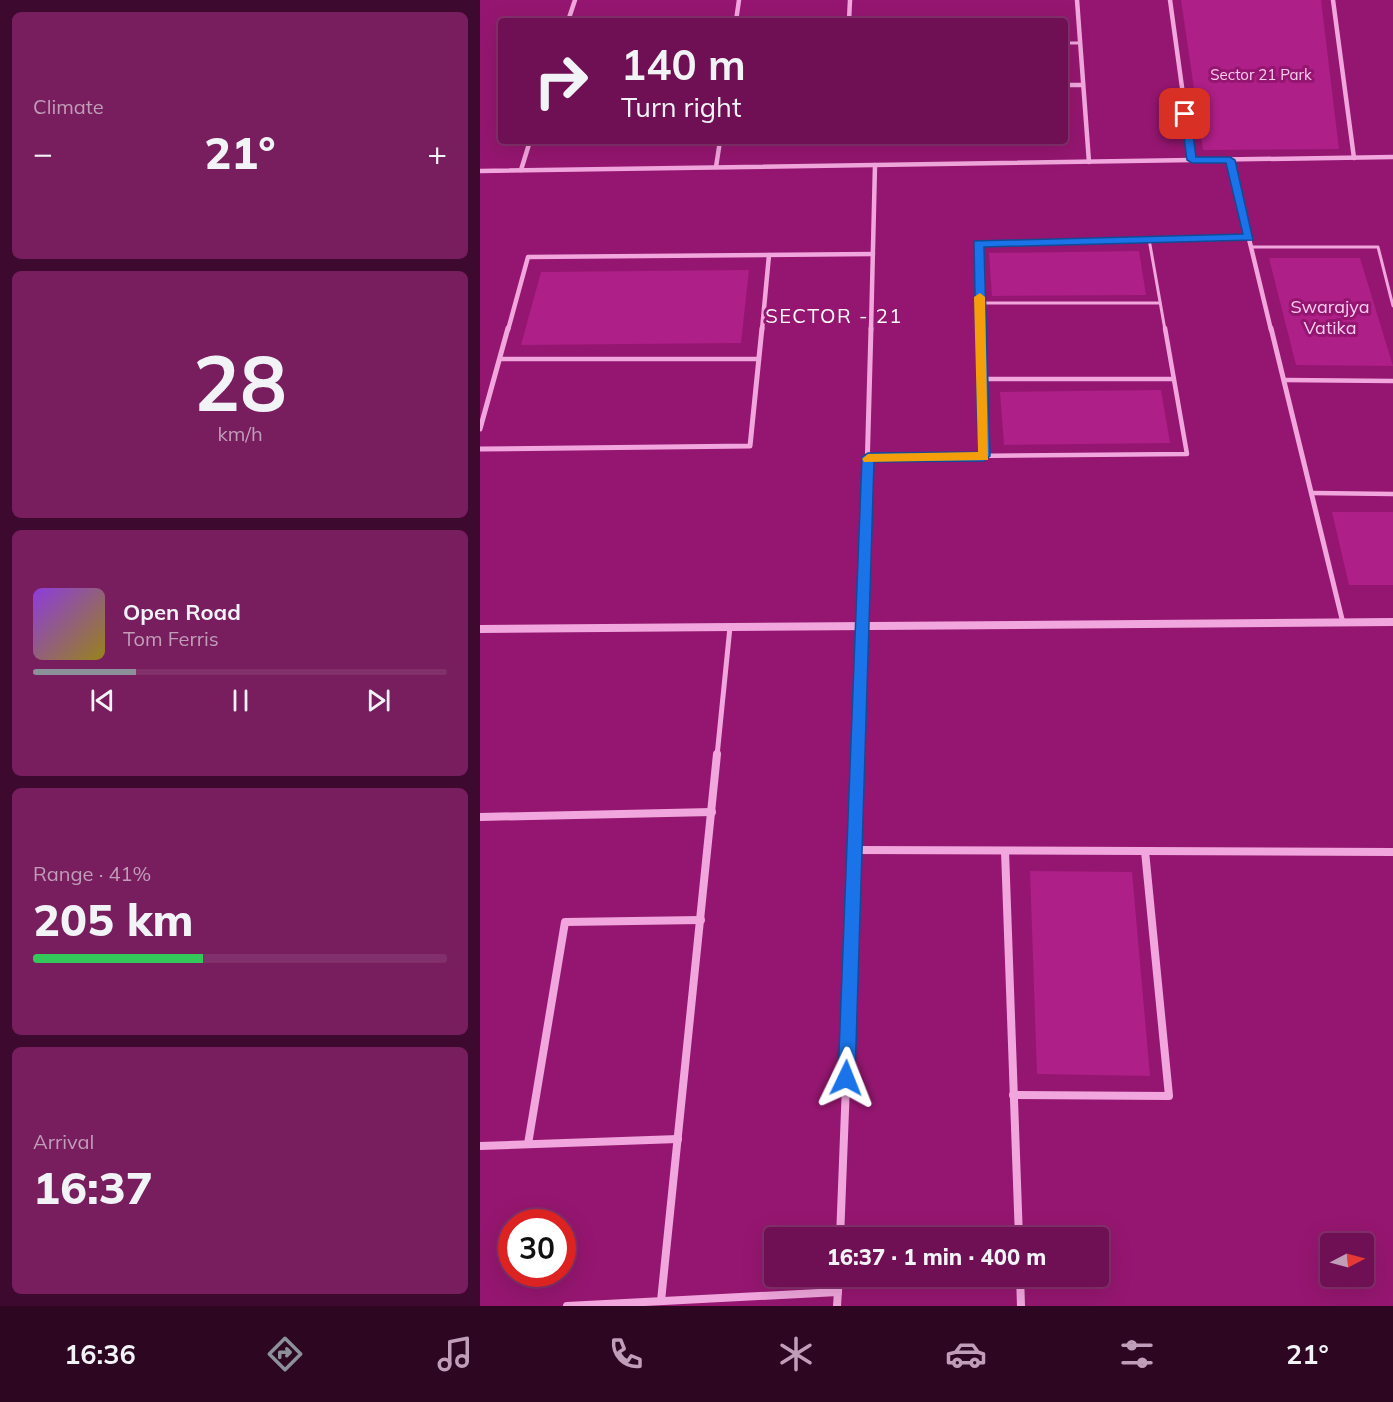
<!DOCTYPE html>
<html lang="en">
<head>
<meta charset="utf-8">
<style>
	body { margin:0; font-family:Mulish,sans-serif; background:#781e5e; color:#f1f3f6; height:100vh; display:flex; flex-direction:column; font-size:22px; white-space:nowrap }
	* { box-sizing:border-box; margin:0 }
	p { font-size:20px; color:#c09db8 }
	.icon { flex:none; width:33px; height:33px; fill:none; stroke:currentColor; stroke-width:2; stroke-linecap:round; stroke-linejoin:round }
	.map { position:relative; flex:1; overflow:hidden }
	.side { display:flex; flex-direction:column; gap:12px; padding:12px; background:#3e092e; width:480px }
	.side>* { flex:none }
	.top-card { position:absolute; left:18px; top:18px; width:570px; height:126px; border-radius:6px; box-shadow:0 6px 24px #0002,0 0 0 2px #82306b; background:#701054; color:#f1f3f6; overflow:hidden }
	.needle { width:39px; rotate:84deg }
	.fabs { position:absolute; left:840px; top:1233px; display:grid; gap:12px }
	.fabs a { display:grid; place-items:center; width:54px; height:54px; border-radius:6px; background:#701054; box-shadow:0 6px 24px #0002,0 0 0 2px #82306b; font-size:30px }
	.speed { position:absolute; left:18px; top:1209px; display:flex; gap:12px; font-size:30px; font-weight:700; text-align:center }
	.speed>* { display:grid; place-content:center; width:78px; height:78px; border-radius:50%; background:#701054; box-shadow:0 6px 24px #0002,0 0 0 2px #82306b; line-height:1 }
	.speed .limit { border:9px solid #d22; background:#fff; color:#111 }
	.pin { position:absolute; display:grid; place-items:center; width:51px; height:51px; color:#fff; margin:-26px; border-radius:12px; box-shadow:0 3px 9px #0006 }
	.me { position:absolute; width:66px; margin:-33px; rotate:2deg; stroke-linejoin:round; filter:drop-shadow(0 0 4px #0008) }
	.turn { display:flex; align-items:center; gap:21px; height:126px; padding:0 24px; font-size:27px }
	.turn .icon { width:78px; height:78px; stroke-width:2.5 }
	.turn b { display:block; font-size:42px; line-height:51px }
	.big { font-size:45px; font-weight:800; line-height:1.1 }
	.side .card { flex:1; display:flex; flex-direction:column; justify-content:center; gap:9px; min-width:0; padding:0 21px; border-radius:9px; background:#781e5e }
	.side .dial { align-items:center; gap:0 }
	.dial b { font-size:78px; line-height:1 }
	.song { display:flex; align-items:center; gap:18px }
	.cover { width:72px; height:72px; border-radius:9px; background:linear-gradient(135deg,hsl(270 70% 55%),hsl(50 70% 35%)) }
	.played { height:6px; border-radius:3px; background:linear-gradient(90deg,#8c9099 25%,#82306b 25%) }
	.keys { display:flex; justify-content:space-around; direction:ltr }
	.heat { display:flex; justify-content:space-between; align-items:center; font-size:33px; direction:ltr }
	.charge { height:9px; border-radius:4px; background:linear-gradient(90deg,#34c759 41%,#82306b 0) }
	.trip { position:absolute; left:284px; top:1227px; width:345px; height:60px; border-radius:6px; background:#701054; box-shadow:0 6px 24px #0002,0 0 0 2px #82306b; font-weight:800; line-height:60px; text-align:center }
	.tab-bar { display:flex; height:96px; justify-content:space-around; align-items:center; background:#2d0622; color:#c09db8 }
	.tab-bar .icon { width:42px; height:42px }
	.tab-bar .active { color:#8c9099 }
	.tab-bar b { font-size:27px; color:#f1f3f6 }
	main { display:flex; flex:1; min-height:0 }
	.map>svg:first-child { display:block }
</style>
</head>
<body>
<main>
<section class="side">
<div class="card"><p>Climate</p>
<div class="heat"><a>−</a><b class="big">21°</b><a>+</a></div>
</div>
<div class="card dial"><b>28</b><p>km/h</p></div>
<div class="card">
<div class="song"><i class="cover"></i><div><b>Open Road</b><p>Tom Ferris</p></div></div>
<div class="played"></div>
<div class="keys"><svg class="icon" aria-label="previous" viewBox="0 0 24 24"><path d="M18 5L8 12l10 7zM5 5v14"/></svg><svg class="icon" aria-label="pause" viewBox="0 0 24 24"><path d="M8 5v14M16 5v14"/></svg><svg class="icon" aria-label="next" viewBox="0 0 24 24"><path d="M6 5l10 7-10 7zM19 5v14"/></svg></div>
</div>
<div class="card"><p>Range · 41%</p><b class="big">205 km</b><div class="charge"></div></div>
<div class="card"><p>Arrival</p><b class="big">16:37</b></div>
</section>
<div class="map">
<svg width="913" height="1306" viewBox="0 0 913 1306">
	<rect width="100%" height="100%" fill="#951670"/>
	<!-- green -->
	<g fill="#ae1f87">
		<path d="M 701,0 L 841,0 L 859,149 L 723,150 Z"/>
		<path d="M 659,251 L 666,295 L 512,296 L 509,253 Z"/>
		<path d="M 789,258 L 880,258 L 913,366 L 816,365 Z"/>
		<path d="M 269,270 L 261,343 L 41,345 L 61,272 Z"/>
		<path d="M 681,390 L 690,443 L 524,445 L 520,392 Z"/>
		<path d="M 852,512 L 913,512 L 913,585 L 869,585 Z"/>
		<path d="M 550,871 L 652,872 L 670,1076 L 557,1074 Z"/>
	</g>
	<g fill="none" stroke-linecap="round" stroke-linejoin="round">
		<!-- service-far1 -->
		<g stroke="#f1a7dd" stroke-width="3">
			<path d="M 585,43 L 600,43"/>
			<path d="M 669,239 L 685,330"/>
			<path d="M 772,247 L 898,247 L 913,306"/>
			<path d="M 500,303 L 680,303"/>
			<path d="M 500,330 L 498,243 L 769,237"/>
		</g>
		<!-- service -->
		<g stroke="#f1a7dd" stroke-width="4.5">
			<path d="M 500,328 L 504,456"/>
			<path d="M 20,359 L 279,359"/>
			<path d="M 502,379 L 693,379"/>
			<path d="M 804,380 L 913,381"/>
			<path d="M 388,457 L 707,454 L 685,328"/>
			<path d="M 832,493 L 913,494"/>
		</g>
		<!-- minor-far2 -->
		<g stroke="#f1a7dd" stroke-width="4.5">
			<path d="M 597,0 L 609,162"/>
			<path d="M 690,0 L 712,160"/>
			<path d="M 853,0 L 874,158"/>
			<path d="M 88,21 L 95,0"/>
			<path d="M 256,21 L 259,0"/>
			<path d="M 369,21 L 370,0"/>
			<path d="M 585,85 L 603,85"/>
			<path d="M 750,160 L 791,330"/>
			<path d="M 236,167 L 240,141"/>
			<path d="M 41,170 L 50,141"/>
			<path d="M 0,171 L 913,157"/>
			<path d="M 28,330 L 48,257 L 393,254"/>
			<path d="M 282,330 L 289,255"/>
			<path d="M 391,330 L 395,165"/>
		</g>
		<!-- minor-far1 -->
		<g stroke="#f1a7dd" stroke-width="5">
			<path d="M 791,328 L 863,623"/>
			<path d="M 0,429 L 28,328"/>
			<path d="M 0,449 L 270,446 L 282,328"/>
			<path d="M 237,756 L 250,627"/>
			<path d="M 379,756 L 391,328"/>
		</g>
		<!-- minor -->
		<g stroke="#f1a7dd" stroke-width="8">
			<path d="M 0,817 L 232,812"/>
			<path d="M 375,850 L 913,852"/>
			<path d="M 525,851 L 539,1238"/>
			<path d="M 533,1095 L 689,1096 L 665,851"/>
			<path d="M 48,1144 L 85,922 L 221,920"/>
			<path d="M 0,1146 L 198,1139"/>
			<path d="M 360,1238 L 379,754"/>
			<path d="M 540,1276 L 541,1306"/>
			<path d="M 181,1301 L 237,754"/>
			<path d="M 87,1306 L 358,1292"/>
			<path d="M 357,1306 L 359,1276"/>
		</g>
		<!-- tertiary -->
		<path fill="#f1a7dd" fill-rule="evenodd" d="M 913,618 L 913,626 L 0,633 L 0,625 Z"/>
	</g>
	<!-- route -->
	<path fill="#1a73e8" stroke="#114b97" stroke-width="1.5" d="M 705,112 L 710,114 L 716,157 L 750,157 L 755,160 L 773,240 L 504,247 L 510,456 L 504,461 L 394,462 L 375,1078 L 372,1084 L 366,1086 L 360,1084 L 358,1078 L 382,457 L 388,453 L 498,452 L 494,241 L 763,234 L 746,163 L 712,163 L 707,160 L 701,114 Z"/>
	<!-- slow -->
	<path fill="#f59e0b" d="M 500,293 L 505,297 L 508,460 L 384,462 L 382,459 L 388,454 L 498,452 L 494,297 Z"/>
	<g text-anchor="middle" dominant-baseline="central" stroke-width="6" stroke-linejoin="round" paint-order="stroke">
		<!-- far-park labels -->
		<g font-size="15" fill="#fcceef" stroke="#951670">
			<text x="781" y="74">Sector 21 Park</text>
		</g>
		<!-- park labels -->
		<g font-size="18" fill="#fcceef" stroke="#951670">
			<text x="850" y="306">Swarajya<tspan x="850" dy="21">Vatika</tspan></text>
		</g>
		<!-- neighbourhood labels -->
		<g font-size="20" letter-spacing="1.5" fill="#fff" stroke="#951670">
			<text x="354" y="315">SECTOR - 21</text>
		</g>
	</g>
</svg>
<div class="fabs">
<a><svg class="needle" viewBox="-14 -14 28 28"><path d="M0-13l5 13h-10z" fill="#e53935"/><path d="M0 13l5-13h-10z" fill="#c09db8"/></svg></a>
</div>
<div class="speed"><div class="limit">30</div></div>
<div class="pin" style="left:705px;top:114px;background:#d93025"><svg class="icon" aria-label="arrive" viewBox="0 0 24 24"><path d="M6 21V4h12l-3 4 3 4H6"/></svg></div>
<svg class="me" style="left:366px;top:1078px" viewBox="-20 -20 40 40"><path d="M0-17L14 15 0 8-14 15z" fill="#1a73e8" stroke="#fff" stroke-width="4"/></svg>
<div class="trip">16:37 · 1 min · 400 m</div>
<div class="top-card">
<div class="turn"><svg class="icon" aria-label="right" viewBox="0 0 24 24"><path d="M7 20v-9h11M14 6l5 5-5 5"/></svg><div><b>140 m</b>Turn right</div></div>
</div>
</div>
</main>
<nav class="tab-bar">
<b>16:36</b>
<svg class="icon active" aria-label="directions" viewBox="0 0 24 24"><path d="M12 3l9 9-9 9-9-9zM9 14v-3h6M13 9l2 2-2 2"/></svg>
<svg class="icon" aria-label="music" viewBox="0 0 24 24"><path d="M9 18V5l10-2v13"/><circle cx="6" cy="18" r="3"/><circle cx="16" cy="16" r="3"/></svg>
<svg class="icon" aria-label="phone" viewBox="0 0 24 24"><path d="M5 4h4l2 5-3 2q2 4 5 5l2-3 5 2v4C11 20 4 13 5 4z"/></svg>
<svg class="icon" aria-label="climate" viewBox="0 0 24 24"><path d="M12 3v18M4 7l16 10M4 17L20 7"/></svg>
<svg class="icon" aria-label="car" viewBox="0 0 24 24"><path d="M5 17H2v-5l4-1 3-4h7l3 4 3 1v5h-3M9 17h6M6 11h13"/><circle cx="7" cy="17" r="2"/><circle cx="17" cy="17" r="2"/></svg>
<svg class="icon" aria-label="filters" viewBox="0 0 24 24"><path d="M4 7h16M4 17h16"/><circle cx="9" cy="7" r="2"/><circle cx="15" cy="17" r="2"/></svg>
<b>21°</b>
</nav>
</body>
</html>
